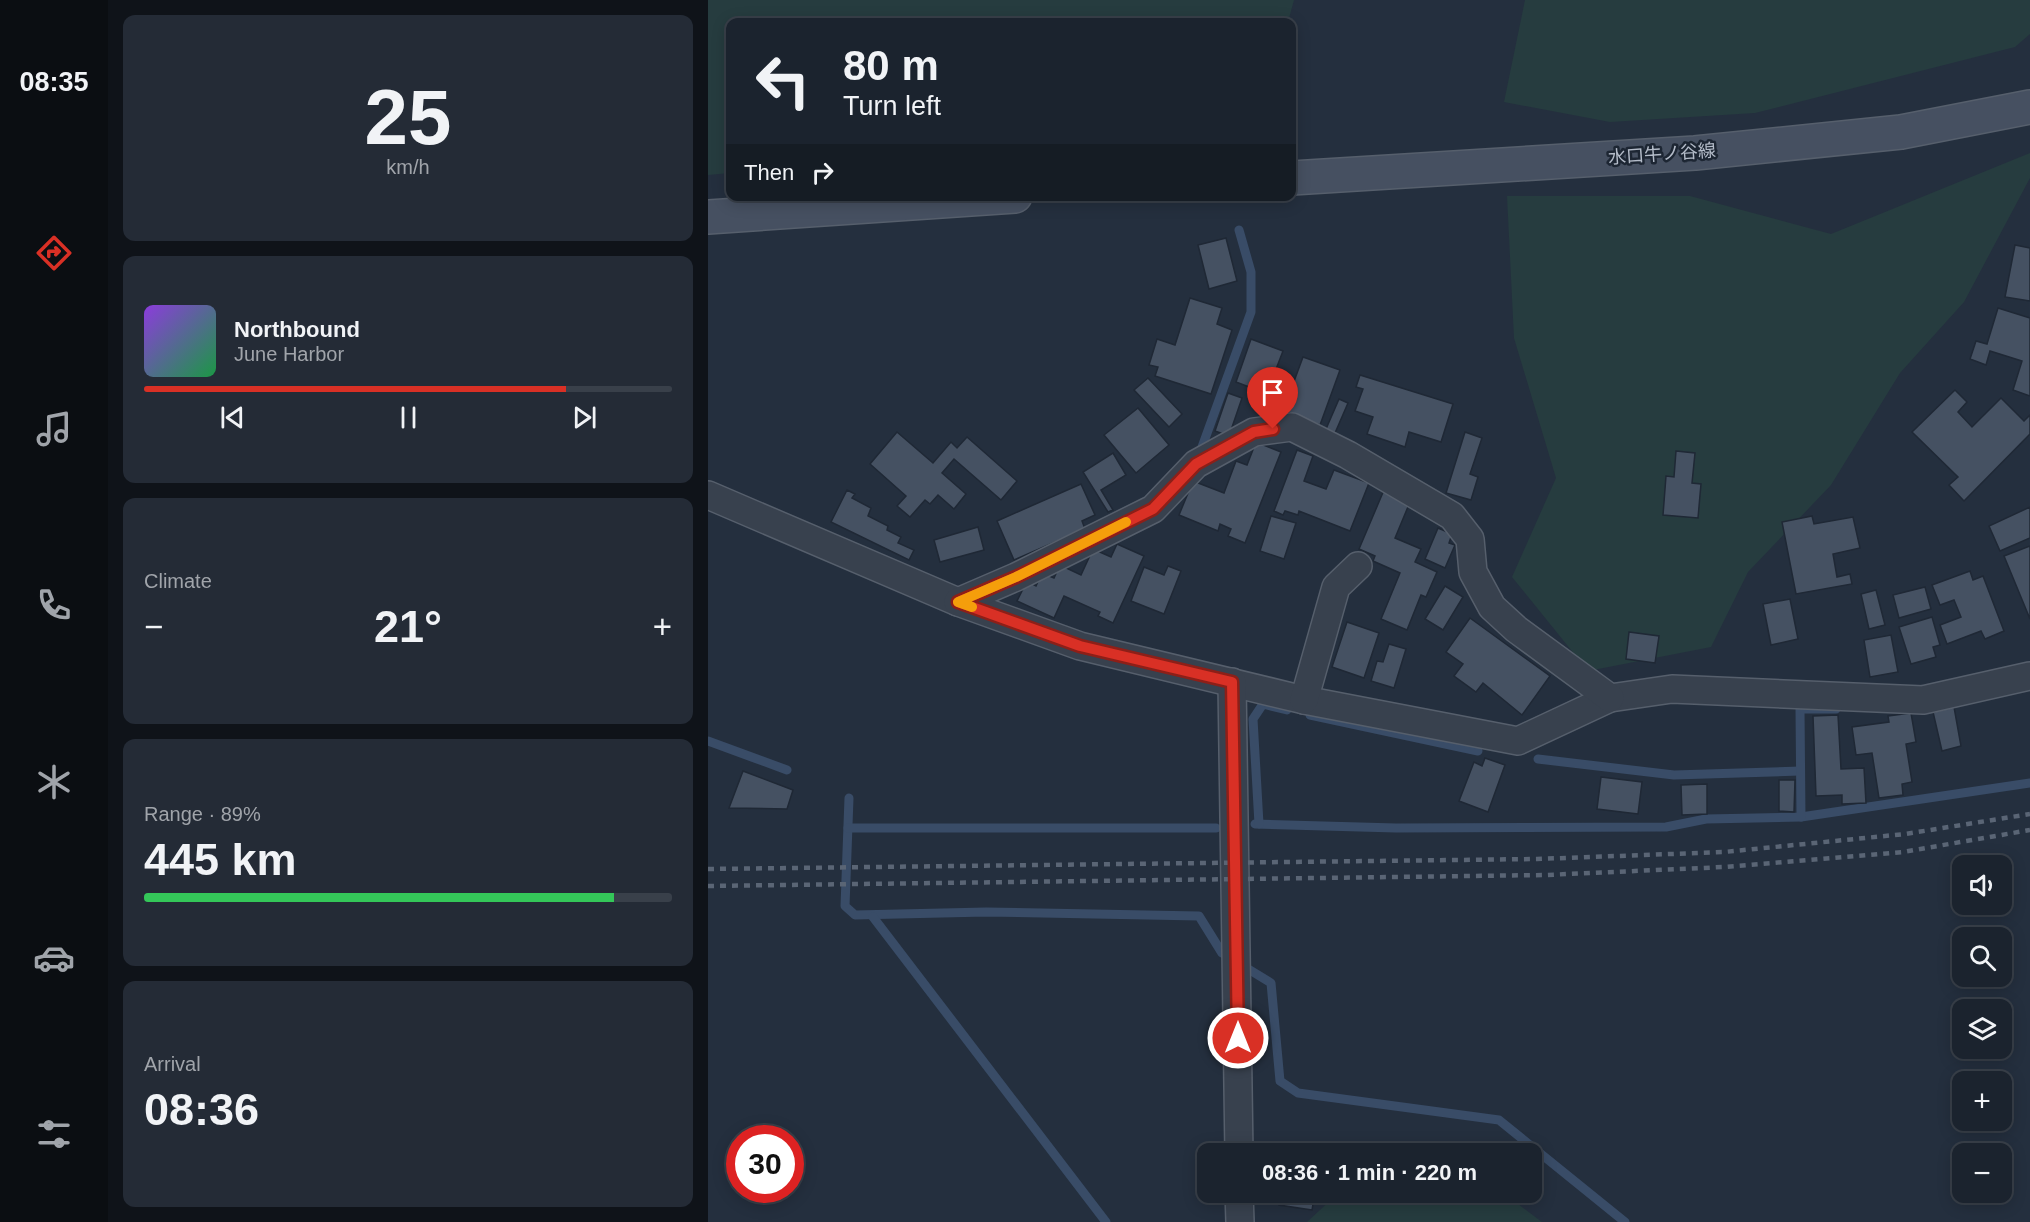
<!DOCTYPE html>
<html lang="en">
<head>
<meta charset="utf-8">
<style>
	body { margin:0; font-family:Helvetica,"Noto Sans JP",sans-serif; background:#242b36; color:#f1f3f6; height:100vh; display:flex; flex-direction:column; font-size:22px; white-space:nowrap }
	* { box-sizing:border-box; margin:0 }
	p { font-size:20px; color:#a0a4aa }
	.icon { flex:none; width:33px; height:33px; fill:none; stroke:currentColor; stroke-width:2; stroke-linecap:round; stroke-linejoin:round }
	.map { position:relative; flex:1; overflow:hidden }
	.side { display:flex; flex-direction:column; gap:15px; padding:15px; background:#0f1319; width:600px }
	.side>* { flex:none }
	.banner { position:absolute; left:18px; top:18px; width:570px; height:183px; border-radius:12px; box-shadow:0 3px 15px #0003,0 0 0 2px #39404a; background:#1b232e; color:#f1f3f6; overflow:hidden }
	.buttons { position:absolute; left:1244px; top:855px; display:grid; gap:12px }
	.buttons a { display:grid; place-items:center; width:60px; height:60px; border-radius:12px; background:#1b232e; box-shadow:0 3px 15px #0003,0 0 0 2px #39404a; font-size:30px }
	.speed { position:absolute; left:18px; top:1125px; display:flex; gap:12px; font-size:30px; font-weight:700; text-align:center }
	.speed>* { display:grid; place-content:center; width:78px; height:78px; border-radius:50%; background:#1b232e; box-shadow:0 3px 15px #0003,0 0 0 2px #39404a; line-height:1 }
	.speed .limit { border:9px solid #d22; background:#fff; color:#111 }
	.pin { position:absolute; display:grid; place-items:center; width:51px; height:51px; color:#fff; margin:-62px -26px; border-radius:50% 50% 50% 0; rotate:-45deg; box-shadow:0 0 6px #0007 }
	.pin .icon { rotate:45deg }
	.me { position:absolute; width:66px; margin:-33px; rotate:0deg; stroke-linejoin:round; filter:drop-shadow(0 0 4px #0008) }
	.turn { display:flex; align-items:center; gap:21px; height:126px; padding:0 18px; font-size:27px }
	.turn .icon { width:78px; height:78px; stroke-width:2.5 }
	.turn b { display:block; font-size:42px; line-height:51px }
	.then { display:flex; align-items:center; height:57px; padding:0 18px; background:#0003; gap:12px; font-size:22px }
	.big { font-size:45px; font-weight:800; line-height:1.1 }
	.side .widget { flex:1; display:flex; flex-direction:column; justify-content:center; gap:9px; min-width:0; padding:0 21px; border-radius:12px; background:#242b36 }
	.side .dial { align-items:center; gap:0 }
	.dial b { font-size:78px; line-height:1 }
	.song { display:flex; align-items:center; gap:18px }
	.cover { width:72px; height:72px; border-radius:9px; background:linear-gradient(135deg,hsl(270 70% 55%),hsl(140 70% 35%)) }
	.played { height:6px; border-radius:3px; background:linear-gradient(90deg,#d93025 80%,#39404a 80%) }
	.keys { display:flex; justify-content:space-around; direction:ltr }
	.heat { display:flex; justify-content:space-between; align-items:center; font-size:33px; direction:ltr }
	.charge { height:9px; border-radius:4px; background:linear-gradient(90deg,#34c759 89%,#39404a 0) }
	.trip { position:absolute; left:489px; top:1143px; width:345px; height:60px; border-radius:12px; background:#1b232e; box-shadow:0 3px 15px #0003,0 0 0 2px #39404a; font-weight:800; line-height:60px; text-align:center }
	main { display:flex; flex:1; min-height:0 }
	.tab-bar { display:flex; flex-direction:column; width:108px; justify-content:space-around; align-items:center; background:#0b0e12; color:#a0a4aa }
	.tab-bar .icon { width:42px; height:42px }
	.tab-bar .selected { color:#d93025 }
	.tab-bar b { font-size:27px; color:#f1f3f6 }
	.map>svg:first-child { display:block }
</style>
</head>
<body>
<main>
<nav class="tab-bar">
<b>08:35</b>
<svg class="icon selected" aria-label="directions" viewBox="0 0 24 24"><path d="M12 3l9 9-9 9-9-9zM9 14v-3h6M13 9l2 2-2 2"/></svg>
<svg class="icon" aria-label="music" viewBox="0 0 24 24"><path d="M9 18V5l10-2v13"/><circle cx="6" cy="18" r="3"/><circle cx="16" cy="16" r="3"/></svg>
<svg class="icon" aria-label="phone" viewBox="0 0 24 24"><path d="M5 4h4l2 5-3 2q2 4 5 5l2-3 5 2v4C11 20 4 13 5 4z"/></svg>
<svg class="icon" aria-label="climate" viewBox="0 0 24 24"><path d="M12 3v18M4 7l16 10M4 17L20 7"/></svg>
<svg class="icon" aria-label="car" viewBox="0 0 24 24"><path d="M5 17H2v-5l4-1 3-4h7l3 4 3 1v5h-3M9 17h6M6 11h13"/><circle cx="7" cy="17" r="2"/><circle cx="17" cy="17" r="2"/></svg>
<svg class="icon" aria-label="filters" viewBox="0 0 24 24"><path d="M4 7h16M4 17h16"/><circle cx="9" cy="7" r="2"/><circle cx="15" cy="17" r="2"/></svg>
</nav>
<section class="side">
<div class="widget dial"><b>25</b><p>km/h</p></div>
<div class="widget">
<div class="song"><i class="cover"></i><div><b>Northbound</b><p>June Harbor</p></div></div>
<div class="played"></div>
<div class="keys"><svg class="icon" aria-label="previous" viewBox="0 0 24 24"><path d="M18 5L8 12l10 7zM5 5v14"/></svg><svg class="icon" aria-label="pause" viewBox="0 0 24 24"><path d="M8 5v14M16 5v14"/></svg><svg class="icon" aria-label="next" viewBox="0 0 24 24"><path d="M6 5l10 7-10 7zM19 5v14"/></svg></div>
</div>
<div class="widget"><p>Climate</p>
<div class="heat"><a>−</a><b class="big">21°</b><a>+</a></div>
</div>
<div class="widget"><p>Range · 89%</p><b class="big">445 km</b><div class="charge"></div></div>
<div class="widget"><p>Arrival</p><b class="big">08:36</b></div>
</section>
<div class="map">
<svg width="1322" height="1222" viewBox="0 0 1322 1222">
	<rect width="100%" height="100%" fill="#242f3e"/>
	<!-- green -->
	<g fill="#263c3f">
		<path d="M 0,0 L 586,0 L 580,22 L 22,22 L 22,173 L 0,175 Z"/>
		<path d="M 817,0 L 1322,0 L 1322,34 L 1307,47 L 1047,113 L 902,122 L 796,102 Z"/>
		<path d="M 1322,153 L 1322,178 L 1256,302 L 1192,373 L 1123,485 L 1040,572 L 1003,647 L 880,671 L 804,577 L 848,478 L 806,338 L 799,196 L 982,196 L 1123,234 Z"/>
		<path d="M 643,1192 L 795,1193 L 834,1222 L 599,1222 L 625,1198 Z"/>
	</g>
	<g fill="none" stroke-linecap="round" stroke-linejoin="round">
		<!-- stream -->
		<g stroke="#394c67" stroke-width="9">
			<path d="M 494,447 L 543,312 L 543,272 L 531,230"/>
			<path d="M 602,715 L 770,751"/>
			<path d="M 0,741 L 79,770"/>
			<path d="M 830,759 L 966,775 L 1092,771"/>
			<path d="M 141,798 L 137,906 L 147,915 L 278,912 L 491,916 L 514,953 L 563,983 L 572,1081 L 590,1093 L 791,1120 L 917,1222"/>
			<path d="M 1093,817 L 1322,783"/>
			<path d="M 547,824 L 688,828 L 958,827 L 998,819 L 1093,817 L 1092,709 L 1128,709"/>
			<path d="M 551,824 L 545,719 L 555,704 L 579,710"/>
			<path d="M 140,828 L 508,828"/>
			<path d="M 165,917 L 398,1222"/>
		</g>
	</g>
	<!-- building -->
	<g fill="#455162" stroke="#1f2835" stroke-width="1.5">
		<path d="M 518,238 L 529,281 L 501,289 L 490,245 Z"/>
		<path d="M 1307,245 L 1322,248 L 1322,301 L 1297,297 Z"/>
		<path d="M 482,298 L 514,308 L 509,324 L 524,330 L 503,394 L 447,376 L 450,367 L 441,365 L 449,339 L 467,345 Z"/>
		<path d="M 1290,308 L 1322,318 L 1322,396 L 1305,390 L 1314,361 L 1282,351 L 1278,365 L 1262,359 L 1268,341 L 1279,344 Z"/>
		<path d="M 543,339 L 575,351 L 565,377 L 585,384 L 595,357 L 632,370 L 612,425 L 546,400 L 549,390 L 528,382 Z"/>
		<path d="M 652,375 L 745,404 L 733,442 L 701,432 L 697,447 L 659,434 L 665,417 L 647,411 L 655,389 L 648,387 Z"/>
		<path d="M 440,378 L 474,414 L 461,427 L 426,390 Z"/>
		<path d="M 1247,390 L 1259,402 L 1250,412 L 1264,427 L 1293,398 L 1316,421 L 1322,415 L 1322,434 L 1256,501 L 1241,485 L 1250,477 L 1204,432 Z"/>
		<path d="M 520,393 L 534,398 L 521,436 L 507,431 Z"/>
		<path d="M 631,399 L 640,403 L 627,433 L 618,429 Z"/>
		<path d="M 430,408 L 461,445 L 428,473 L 396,435 Z"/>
		<path d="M 189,432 L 225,463 L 243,442 L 249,448 L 259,437 L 309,481 L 293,500 L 246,459 L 234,473 L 258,494 L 246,509 L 230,495 L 222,504 L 217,500 L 202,517 L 189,506 L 198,496 L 162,464 Z"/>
		<path d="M 757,432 L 774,438 L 762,474 L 770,477 L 763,500 L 738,493 Z"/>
		<path d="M 548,442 L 573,452 L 537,543 L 520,536 L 523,529 L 512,524 L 510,531 L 471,515 L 485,481 L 516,493 L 528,461 L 539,465 Z"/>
		<path d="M 589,450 L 605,456 L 596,481 L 618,489 L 626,470 L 661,483 L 642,531 L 591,511 L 590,515 L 577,511 L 575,515 L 566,511 Z"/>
		<path d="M 968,451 L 987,453 L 984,483 L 993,484 L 990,518 L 955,515 L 958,476 L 966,477 Z"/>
		<path d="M 405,453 L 418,475 L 393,490 L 405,510 L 400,512 L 375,472 Z"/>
		<path d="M 373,484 L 387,515 L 374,521 L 377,529 L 306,560 L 289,521 Z"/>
		<path d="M 139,490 L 147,494 L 144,498 L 163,508 L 160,516 L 180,526 L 179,530 L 193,537 L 190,543 L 206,550 L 201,560 L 123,522 Z"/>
		<path d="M 676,490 L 702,502 L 687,538 L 713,549 L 707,562 L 729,572 L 718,597 L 713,595 L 699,630 L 673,619 L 692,573 L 665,561 L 667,556 L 651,549 Z"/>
		<path d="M 1322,507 L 1322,538 L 1292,551 L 1281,526 Z"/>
		<path d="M 563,516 L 588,523 L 576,559 L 552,551 Z"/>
		<path d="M 1104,516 L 1106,524 L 1145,517 L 1152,548 L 1125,554 L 1129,577 L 1142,574 L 1144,584 L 1088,594 L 1074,522 Z"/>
		<path d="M 270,527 L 276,550 L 232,562 L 226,540 Z"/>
		<path d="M 730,528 L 744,534 L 741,543 L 747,545 L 737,568 L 717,559 Z"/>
		<path d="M 409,544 L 436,556 L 405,623 L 390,616 L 392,612 L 356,596 L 346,618 L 309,601 L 319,581 L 328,586 L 334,573 L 346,578 L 352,565 L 373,575 L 385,549 L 403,557 Z"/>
		<path d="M 1322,546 L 1322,619 L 1296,556 Z"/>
		<path d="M 460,566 L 473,571 L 456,614 L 423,601 L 436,567 L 456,575 Z"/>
		<path d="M 1262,571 L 1265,580 L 1275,576 L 1296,631 L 1277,639 L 1273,631 L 1239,644 L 1232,625 L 1253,617 L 1246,600 L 1232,605 L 1224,585 Z"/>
		<path d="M 737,586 L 755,597 L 735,630 L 717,619 Z"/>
		<path d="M 1217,587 L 1223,609 L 1191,618 L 1185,595 Z"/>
		<path d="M 1168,590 L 1177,625 L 1161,629 L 1153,594 Z"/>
		<path d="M 1082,599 L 1090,639 L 1063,645 L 1055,604 Z"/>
		<path d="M 1224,617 L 1232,645 L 1225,647 L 1228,657 L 1203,664 L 1191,627 Z"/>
		<path d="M 762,618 L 842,676 L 814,715 L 775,683 L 768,692 L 746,676 L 755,664 L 738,652 Z"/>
		<path d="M 639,622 L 671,633 L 656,678 L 624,667 Z"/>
		<path d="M 921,632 L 951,636 L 947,663 L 918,659 Z"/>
		<path d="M 1183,635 L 1190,672 L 1162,677 L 1156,640 Z"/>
		<path d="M 681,644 L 698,649 L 686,688 L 663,681 L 669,661 L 675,662 Z"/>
		<path d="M 1246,707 L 1253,746 L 1234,751 L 1225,712 Z"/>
		<path d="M 1203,713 L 1208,742 L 1198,744 L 1204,782 L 1194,784 L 1195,795 L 1171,798 L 1164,753 L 1148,755 L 1144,727 L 1181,722 L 1180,716 Z"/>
		<path d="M 1130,715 L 1133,769 L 1156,768 L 1158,803 L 1134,804 L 1134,795 L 1108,796 L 1105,716 Z"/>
		<path d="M 777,758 L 797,765 L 780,812 L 751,801 L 766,762 L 774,766 Z"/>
		<path d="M 35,771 L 85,790 L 79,809 L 21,808 Z"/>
		<path d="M 893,777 L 934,782 L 930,814 L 889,809 Z"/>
		<path d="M 1071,780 L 1087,780 L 1086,812 L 1071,811 Z"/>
		<path d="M 999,784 L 999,814 L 974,815 L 973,785 Z"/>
		<path d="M 573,1192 L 607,1192 L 604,1210 L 571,1205 Z"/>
	</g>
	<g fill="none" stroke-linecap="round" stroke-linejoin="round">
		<defs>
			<g id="minor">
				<path d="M 0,495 L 250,602 L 372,646 L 596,700 L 810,741 L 902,698 L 964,689 L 1215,700 L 1322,676"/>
				<path d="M 250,602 L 308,577 L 445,509 L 488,464 L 546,432 L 584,427 L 640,455 L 744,516 L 762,539 L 765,572 L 784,607 L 808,629 L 902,698"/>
				<path d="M 524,682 L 531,1154"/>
				<path d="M 596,700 L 628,587 L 650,566"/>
				<path d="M 531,1192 L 532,1222"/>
			</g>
			<g id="secondary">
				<path d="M 584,178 L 987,153 L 1193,132 L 1322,107"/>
				<path d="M 0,217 L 307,196"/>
			</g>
		</defs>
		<!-- minor casing -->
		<use href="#minor" stroke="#565f6c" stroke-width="30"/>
		<!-- secondary casing -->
		<use href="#secondary" stroke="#565f6c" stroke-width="36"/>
		<!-- minor -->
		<use href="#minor" stroke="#38414e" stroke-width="27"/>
		<!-- secondary -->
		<use href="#secondary" stroke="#465061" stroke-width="33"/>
		<!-- rail -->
		<g stroke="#5a6575" stroke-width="4.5" stroke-dasharray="6 6" stroke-linecap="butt">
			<path d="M 0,869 L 829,859 L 1016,852 L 1197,834 L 1322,814"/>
			<path d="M 0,886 L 838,875 L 1016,867 L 1195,852 L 1322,830"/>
		</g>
	</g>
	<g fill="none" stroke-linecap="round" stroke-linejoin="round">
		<defs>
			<path id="route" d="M 530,1038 L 524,682 L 372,646 L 250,602 L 308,577 L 445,509 L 488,464 L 546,432 L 565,429"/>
		</defs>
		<!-- route casing -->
		<use href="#route" stroke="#8d1f18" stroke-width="15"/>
		<!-- route -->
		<use href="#route" stroke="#d93025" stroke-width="10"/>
		<!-- slow -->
		<path stroke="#f59e0b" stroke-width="10" d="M 264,607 L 250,602 L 308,577 L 418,522"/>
	</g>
	<g text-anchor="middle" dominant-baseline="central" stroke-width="5" stroke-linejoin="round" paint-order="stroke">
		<!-- street labels -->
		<g font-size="18" fill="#b4bcc9" stroke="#1d2633">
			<text transform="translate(954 154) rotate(-4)">水口牛ノ谷線</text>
		</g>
	</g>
</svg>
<div class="buttons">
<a><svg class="icon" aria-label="sound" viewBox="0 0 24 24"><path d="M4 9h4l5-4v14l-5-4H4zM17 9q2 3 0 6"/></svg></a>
<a><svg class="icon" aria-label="search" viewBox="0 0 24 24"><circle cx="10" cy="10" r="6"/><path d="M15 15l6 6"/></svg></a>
<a><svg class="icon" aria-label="layers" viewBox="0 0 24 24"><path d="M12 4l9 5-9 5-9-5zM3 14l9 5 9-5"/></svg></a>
<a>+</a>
<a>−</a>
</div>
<div class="speed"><div class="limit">30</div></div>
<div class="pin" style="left:565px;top:429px;background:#d93025"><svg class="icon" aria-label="arrive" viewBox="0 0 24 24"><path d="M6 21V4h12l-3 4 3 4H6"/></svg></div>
<svg class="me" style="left:530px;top:1038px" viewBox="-20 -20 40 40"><circle r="17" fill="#d93025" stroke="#fff" stroke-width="3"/><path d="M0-11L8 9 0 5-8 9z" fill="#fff"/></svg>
<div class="trip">08:36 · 1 min · 220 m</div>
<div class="banner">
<div class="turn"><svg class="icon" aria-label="left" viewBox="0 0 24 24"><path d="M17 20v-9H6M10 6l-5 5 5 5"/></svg><div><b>80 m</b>Turn left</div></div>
<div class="then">Then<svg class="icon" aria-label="right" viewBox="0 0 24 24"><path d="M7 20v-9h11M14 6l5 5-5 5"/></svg></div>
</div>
</div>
</main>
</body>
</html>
